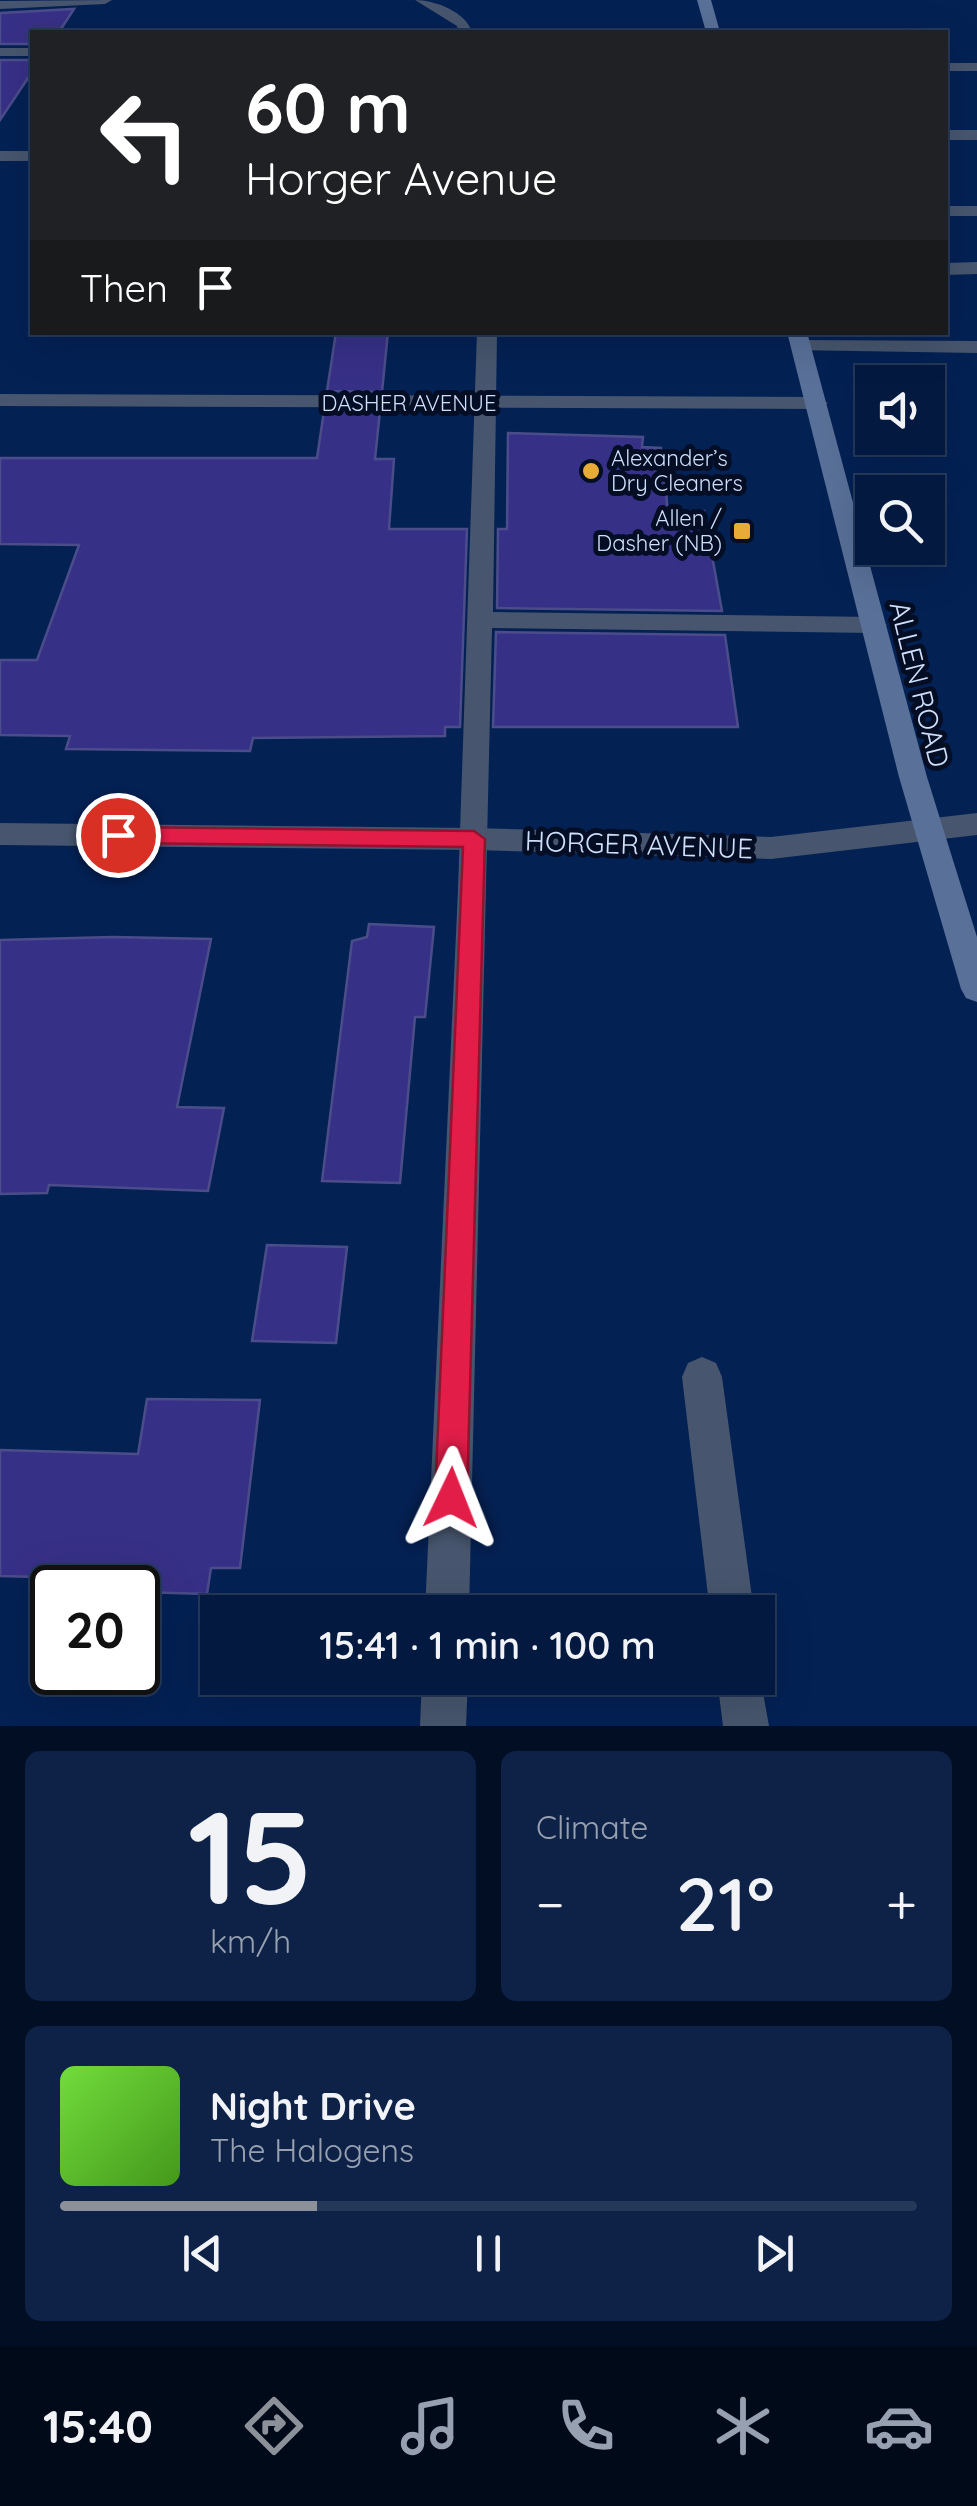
<!DOCTYPE html>
<html lang="en">
<head>
<meta charset="utf-8">
<style>
	body { margin:0; font-family:Quicksand,sans-serif; background:#0d2246; color:#f1f3f6; height:100vh; display:flex; flex-direction:column; font-size:38px; white-space:nowrap }
	* { box-sizing:border-box; margin:0 }
	p { font-size:32px; color:#97a0b0 }
	.icon { flex:none; width:55px; height:55px; fill:none; stroke:currentColor; stroke-width:2; stroke-linecap:round; stroke-linejoin:round }
	.map { position:relative; height:1726px; overflow:hidden }
	.sheet { display:flex; flex-direction:column; gap:25px; padding:25px; background:#020e23; flex:1 }
	.sheet>* { flex:none }
	.banner { position:absolute; left:30px; top:30px; width:918px; height:305px; border-radius:0px; box-shadow:0 10px 40px #0002,0 0 0 2px #243859; background:#202124; color:#fff; overflow:hidden }
	.controls { position:absolute; left:855px; top:365px; display:grid; gap:20px }
	.controls a { display:grid; place-items:center; width:90px; height:90px; border-radius:0px; background:#03193f; box-shadow:0 10px 40px #0002,0 0 0 2px #243859; font-size:50px }
	.speed { position:absolute; left:30px; top:1565px; display:flex; gap:20px; font-size:50px; font-weight:700; text-align:center }
	.speed>* { display:grid; place-content:center; width:130px; height:130px; border-radius:50%; background:#03193f; box-shadow:0 10px 40px #0002,0 0 0 2px #243859; line-height:1 }
	.speed .limit { border:5px solid #111; border-radius:15px; background:#fff; color:#111 }
	.pin { position:absolute; display:grid; place-items:center; width:85px; height:85px; color:#fff; margin:-42px; border:5px solid #fff; border-radius:50%; box-shadow:0 2px 10px #0007 }
	.me { position:absolute; width:110px; margin:-55px; rotate:2deg; stroke-linejoin:round; filter:drop-shadow(0 0 8px #0008) }
	.turn { display:flex; align-items:center; gap:35px; height:210px; padding:0 50px; font-size:45px }
	.turn .icon { width:130px; height:130px; stroke-width:2.5 }
	.turn b { display:block; font-size:70px; line-height:85px }
	.then { display:flex; align-items:center; height:95px; padding:0 50px; background:#0003; gap:20px; font-size:38px }
	.big { font-size:75px; font-weight:600; line-height:1.1 }
	.sheet .card { flex:1; display:flex; flex-direction:column; justify-content:center; gap:15px; min-width:0; padding:0 35px; border-radius:15px; background:#0d2246 }
	.sheet .dial { align-items:center; gap:0 }
	.dial b { font-size:130px; line-height:1 }
	.song { display:flex; align-items:center; gap:30px }
	.cover { width:120px; height:120px; border-radius:15px; background:linear-gradient(135deg,hsl(100 70% 55%),hsl(100 70% 35%)) }
	.played { height:10px; border-radius:5px; background:linear-gradient(90deg,#8c9099 30%,#243859 30%) }
	.keys { display:flex; justify-content:space-around; direction:ltr }
	.heat { display:flex; justify-content:space-between; align-items:center; font-size:55px; direction:ltr }
	.sheet .tiles { flex:1; display:grid; gap:25px; grid-template-columns:1fr 1fr }
	.card:last-child { grid-column:span 2 }
	.trip { position:absolute; left:200px; top:1595px; width:575px; height:100px; border-radius:0px; background:#03193f; box-shadow:0 10px 40px #0002,0 0 0 2px #243859; font-weight:600; line-height:100px; text-align:center }
	.menu { display:flex; height:160px; justify-content:space-around; align-items:center; background:#010a19; color:#97a0b0 }
	.menu .icon { width:70px; height:70px }
	.menu .active { color:#8c9099 }
	.menu b { font-size:45px; color:#f1f3f6 }
	.map>svg:first-child { display:block }
</style>
</head>
<body>
<div class="map">
<svg width="977" height="1726" viewBox="0 0 977 1726">
	<rect width="100%" height="100%" fill="#042154"/>
	<!-- building -->
	<g fill="#373087" stroke="#4b4d8b" stroke-width="2.5">
		<path d="M 74,9 L 59,32 L 32,32 L 32,44 L 0,44 L 0,13 Z"/>
		<path d="M 0,60 L 32,60 L 32,72 L 0,120 Z"/>
		<path d="M 336,332 L 388,332 L 382,392 L 327,391 Z"/>
		<path d="M 324,411 L 380,411 L 375,459 L 394,459 L 389,529 L 467,529 L 460,727 L 445,727 L 445,736 L 253,738 L 250,751 L 66,749 L 70,736 L 0,735 L 0,660 L 37,660 L 79,545 L 0,544 L 0,458 L 317,458 Z"/>
		<path d="M 508,433 L 643,437 L 642,447 L 661,448 L 668,512 L 704,511 L 722,611 L 497,608 L 498,529 L 507,529 Z"/>
		<path d="M 496,632 L 725,635 L 738,727 L 493,727 Z"/>
		<path d="M 369,924 L 434,927 L 425,1017 L 415,1017 L 400,1183 L 322,1181 L 352,941 L 367,937 Z"/>
		<path d="M 113,937 L 211,939 L 177,1107 L 224,1108 L 208,1191 L 49,1185 L 47,1193 L 0,1194 L 0,940 Z"/>
		<path d="M 267,1245 L 347,1247 L 336,1343 L 252,1341 Z"/>
		<path d="M 147,1399 L 260,1400 L 240,1568 L 211,1568 L 207,1594 L 138,1592 L 138,1588 L 114,1588 L 116,1579 L 0,1576 L 0,1450 L 138,1454 Z"/>
	</g>
	<g fill="none" stroke-linecap="round" stroke-linejoin="round">
		<!-- lane -->
		<g fill="#47566e" fill-rule="evenodd">
			<path d="M 112,0 L 105,4 L 0,9 L 0,1 Z"/>
			<path d="M 415,0 C 435,0 466,12 472,32 L 458,32 L 457,26 Z"/>
			<rect x="0" y="48" width="32" height="8"/>
			<rect x="945" y="63" width="32" height="8"/>
			<rect x="945" y="206" width="32" height="10"/>
			<path d="M 977,262 L 977,274 L 945,275 L 945,263 Z"/>
			<path d="M 477,332 L 497,332 L 493,612 L 874,617 L 887,625 L 874,633 L 492,628 L 469,1612 L 425,1612 L 458,890 Z"/>
			<path d="M 702,1357 L 716,1363 L 722,1377 L 754,1612 L 710,1612 L 682,1377 L 688,1363 Z"/>
			<path d="M 758,1665 L 769,1726 L 723,1726 L 717,1678 L 758,1678 Z"/>
			<path d="M 422,1678 L 468,1678 L 466,1726 L 420,1726 Z"/>
		</g>
		<!-- street -->
		<g fill="#47566e" fill-rule="evenodd">
			<rect x="945" y="130" width="32" height="10"/>
			<rect x="0" y="151" width="32" height="10"/>
			<path d="M 801,340 L 977,341 L 977,353 L 794,350 L 794,342 Z"/>
			<path d="M 0,394 L 817,397 L 828,403 L 817,409 L 0,406 Z"/>
			<path d="M 977,813 L 977,835 L 771,859 L 474,850 L 0,845 L 0,823 L 474,828 L 771,837 Z"/>
		</g>
		<!-- secondary -->
		<g fill="#597098" fill-rule="evenodd">
			<path d="M 697,0 L 711,0 L 720,32 L 706,32 Z"/>
			<path d="M 787,332 L 807,332 L 927,777 L 977,937 L 977,1002 L 966,998 L 961,989 L 899,777 Z"/>
		</g>
	</g>
	<!-- route -->
	<path fill="#e11d48" stroke="#92132f" stroke-width="2.5" d="M 118,827 L 474,831 L 485,839 L 467,1498 L 462,1510 L 451,1515 L 440,1510 L 435,1498 L 463,847 L 118,843 L 107,835 Z"/>
	<!-- markers -->
	<g fill="#e6ac36" stroke="#030d23" stroke-width="4">
		<circle cx="591" cy="471" r="10"/>
		<rect x="732" y="521" width="20" height="20" rx="5"/>
	</g>
	<g text-anchor="middle" dominant-baseline="central" stroke-width="10" stroke-linejoin="round" paint-order="stroke">
		<!-- far-street labels -->
		<g font-size="22" fill="#cfdef9" stroke="#030d23">
			<text x="409" y="403">DASHER AVENUE</text>
		</g>
		<!-- far-poi labels -->
		<g font-size="22" fill="#cfdef9" stroke="#030d23" text-anchor="start">
			<text x="611" y="458">Alexander’s<tspan x="611" dy="25">Dry Cleaners</tspan></text>
			<text x="722" y="518" text-anchor="end">Allen /<tspan x="722" dy="25">Dasher (NB)</tspan></text>
		</g>
		<!-- street labels -->
		<g font-size="28" fill="#cfdef9" stroke="#030d23">
			<text transform="translate(920 684) rotate(76)">ALLEN ROAD</text>
			<text transform="translate(639 844) rotate(2)">HORGER AVENUE</text>
		</g>
	</g>
</svg>
<div class="controls">
<a><svg class="icon" aria-label="sound" viewBox="0 0 24 24"><path d="M4 9h4l5-4v14l-5-4H4zM17 9q2 3 0 6"/></svg></a>
<a><svg class="icon" aria-label="search" viewBox="0 0 24 24"><circle cx="10" cy="10" r="6"/><path d="M15 15l6 6"/></svg></a>
</div>
<div class="speed"><div class="limit">20</div></div>
<div class="pin" style="left:118px;top:835px;background:#d93025"><svg class="icon" aria-label="arrive" viewBox="0 0 24 24"><path d="M6 21V4h12l-3 4 3 4H6"/></svg></div>
<svg class="me" style="left:451px;top:1498px" viewBox="-20 -20 40 40"><path d="M0-17L14 15 0 8-14 15z" fill="#e11d48" stroke="#fff" stroke-width="4"/></svg>
<div class="trip">15:41 · 1 min · 100 m</div>
<div class="banner">
<div class="turn"><svg class="icon" aria-label="left" viewBox="0 0 24 24"><path d="M17 20v-9H6M10 6l-5 5 5 5"/></svg><div><b>60 m</b>Horger Avenue</div></div>
<div class="then">Then<svg class="icon" aria-label="arrive" viewBox="0 0 24 24"><path d="M6 21V4h12l-3 4 3 4H6"/></svg></div>
</div>
</div>
<section class="sheet">
<div class="tiles">
<div class="card dial"><b>15</b><p>km/h</p></div>
<div class="card"><p>Climate</p>
<div class="heat"><a>−</a><b class="big">21°</b><a>+</a></div>
</div>
<div class="card">
<div class="song"><i class="cover"></i><div><b>Night Drive</b><p>The Halogens</p></div></div>
<div class="played"></div>
<div class="keys"><svg class="icon" aria-label="previous" viewBox="0 0 24 24"><path d="M18 5L8 12l10 7zM5 5v14"/></svg><svg class="icon" aria-label="pause" viewBox="0 0 24 24"><path d="M8 5v14M16 5v14"/></svg><svg class="icon" aria-label="next" viewBox="0 0 24 24"><path d="M6 5l10 7-10 7zM19 5v14"/></svg></div>
</div>
</div>
</section>
<nav class="menu">
<b>15:40</b>
<svg class="icon active" aria-label="directions" viewBox="0 0 24 24"><path d="M12 3l9 9-9 9-9-9zM9 14v-3h6M13 9l2 2-2 2"/></svg>
<svg class="icon" aria-label="music" viewBox="0 0 24 24"><path d="M9 18V5l10-2v13"/><circle cx="6" cy="18" r="3"/><circle cx="16" cy="16" r="3"/></svg>
<svg class="icon" aria-label="phone" viewBox="0 0 24 24"><path d="M5 4h4l2 5-3 2q2 4 5 5l2-3 5 2v4C11 20 4 13 5 4z"/></svg>
<svg class="icon" aria-label="climate" viewBox="0 0 24 24"><path d="M12 3v18M4 7l16 10M4 17L20 7"/></svg>
<svg class="icon" aria-label="car" viewBox="0 0 24 24"><path d="M5 17H2v-5l4-1 3-4h7l3 4 3 1v5h-3M9 17h6M6 11h13"/><circle cx="7" cy="17" r="2"/><circle cx="17" cy="17" r="2"/></svg>
</nav>
</body>
</html>
